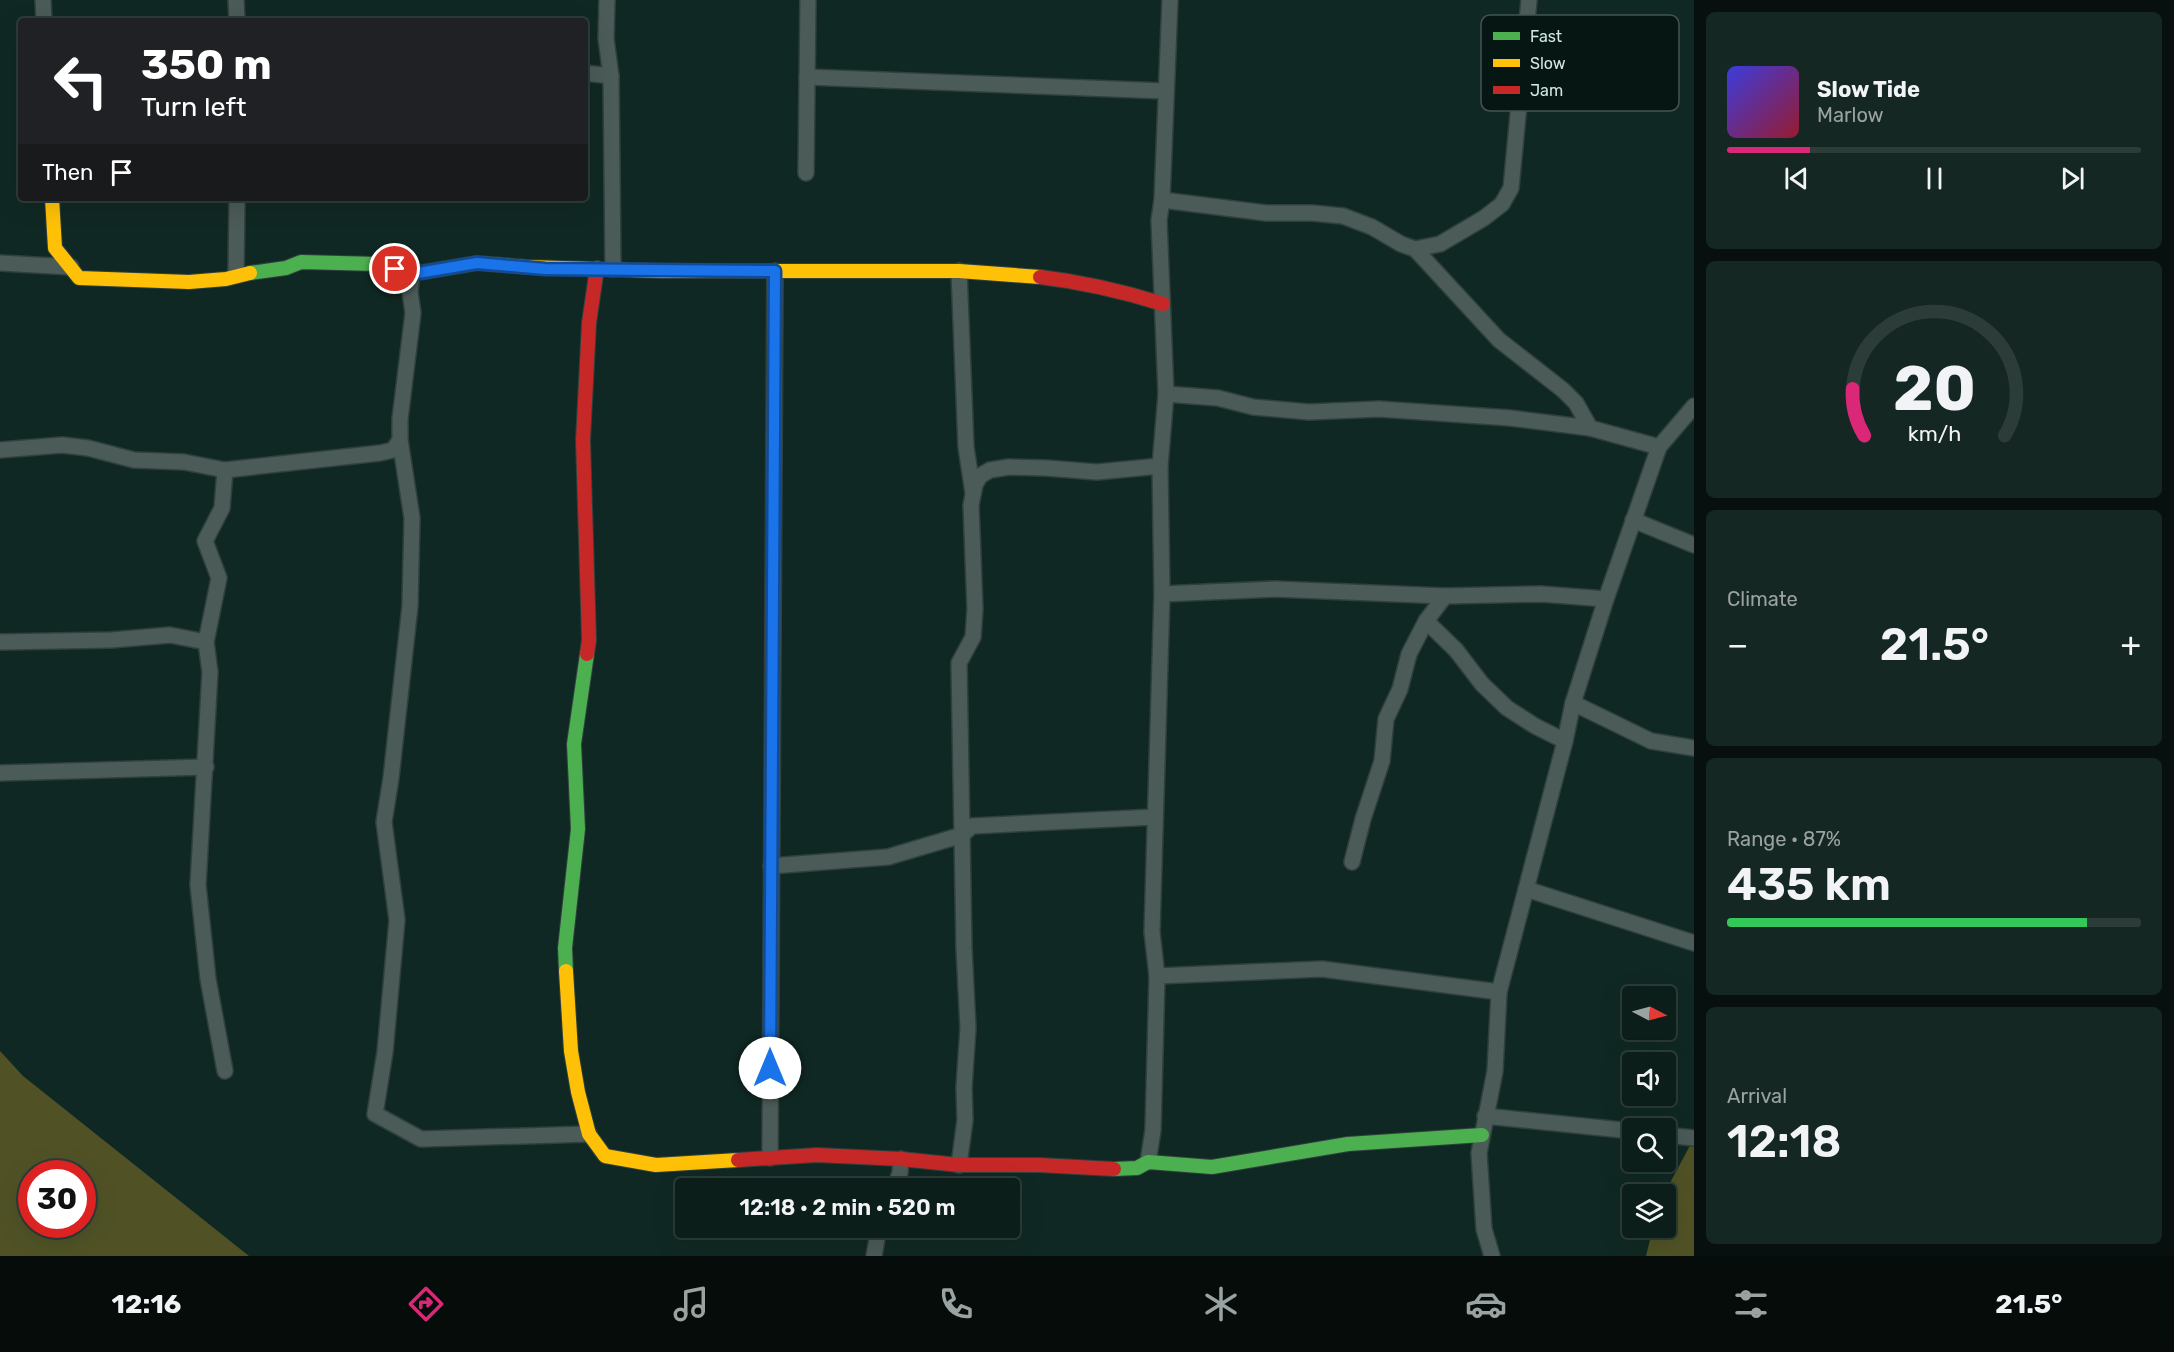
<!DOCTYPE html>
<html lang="en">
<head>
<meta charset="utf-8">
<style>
	body { margin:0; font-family:Rubik,sans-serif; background:#152723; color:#f1f3f6; height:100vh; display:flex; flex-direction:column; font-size:22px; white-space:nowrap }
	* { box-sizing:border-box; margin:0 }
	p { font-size:20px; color:#9aa2a2 }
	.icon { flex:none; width:33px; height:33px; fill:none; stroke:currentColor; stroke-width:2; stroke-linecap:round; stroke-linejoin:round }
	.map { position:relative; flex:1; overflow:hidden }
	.details { display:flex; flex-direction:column; gap:12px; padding:12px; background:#07100e; width:480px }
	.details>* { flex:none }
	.hud { position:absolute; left:18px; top:18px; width:570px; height:183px; border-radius:6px; box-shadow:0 6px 24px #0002,0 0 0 2px #2c3c39; background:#202124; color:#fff; overflow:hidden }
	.needle { width:39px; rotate:96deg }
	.controls { position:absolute; left:1622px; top:986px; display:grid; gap:12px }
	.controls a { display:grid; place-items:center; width:54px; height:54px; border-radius:6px; background:#0c1e1a; box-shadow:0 6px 24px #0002,0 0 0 2px #2c3c39; font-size:30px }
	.speed { position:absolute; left:18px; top:1160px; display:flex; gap:12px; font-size:30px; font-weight:700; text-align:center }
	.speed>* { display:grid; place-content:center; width:78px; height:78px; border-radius:50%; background:#0c1e1a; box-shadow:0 6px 24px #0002,0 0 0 2px #2c3c39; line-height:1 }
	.speed .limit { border:9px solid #d22; background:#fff; color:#111 }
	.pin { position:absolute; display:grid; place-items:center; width:51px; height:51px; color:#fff; margin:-26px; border:3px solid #fff; border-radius:50%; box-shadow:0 2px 6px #0007 }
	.me { position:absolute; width:66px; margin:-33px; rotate:0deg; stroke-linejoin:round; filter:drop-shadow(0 0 4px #0008) }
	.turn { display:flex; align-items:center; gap:21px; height:126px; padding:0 24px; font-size:27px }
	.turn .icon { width:78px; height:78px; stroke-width:2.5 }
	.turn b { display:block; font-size:42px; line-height:51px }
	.then { display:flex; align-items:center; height:57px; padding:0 24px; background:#0003; gap:12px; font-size:22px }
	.big { font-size:45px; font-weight:600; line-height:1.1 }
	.details .tile { flex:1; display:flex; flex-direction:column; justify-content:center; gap:9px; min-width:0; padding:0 21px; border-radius:9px; background:#152723 }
	.details .dial { align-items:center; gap:0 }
	.dial svg { height:156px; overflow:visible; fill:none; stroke:#2c3c39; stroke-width:7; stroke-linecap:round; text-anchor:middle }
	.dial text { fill:#f1f3f6; stroke:none }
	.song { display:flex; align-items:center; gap:18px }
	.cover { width:72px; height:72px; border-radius:9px; background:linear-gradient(135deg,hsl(240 70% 55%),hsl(350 70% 35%)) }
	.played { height:6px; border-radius:3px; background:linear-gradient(90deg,#db2777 20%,#2c3c39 20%) }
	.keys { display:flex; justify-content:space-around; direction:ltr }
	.heat { display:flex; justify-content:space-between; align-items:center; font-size:33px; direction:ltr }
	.charge { height:9px; border-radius:4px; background:linear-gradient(90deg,#34c759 87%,#2c3c39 0) }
	.trip { position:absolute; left:675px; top:1178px; width:345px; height:60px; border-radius:6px; background:#0c1e1a; box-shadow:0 6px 24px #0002,0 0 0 2px #2c3c39; font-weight:600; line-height:60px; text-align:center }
	.tabs { display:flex; height:96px; justify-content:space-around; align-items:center; background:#050c0a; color:#9aa2a2 }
	.tabs .icon { width:42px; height:42px }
	.tabs .selected { color:#db2777 }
	.tabs b { font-size:27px; color:#f1f3f6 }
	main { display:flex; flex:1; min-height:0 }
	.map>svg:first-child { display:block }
</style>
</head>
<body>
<main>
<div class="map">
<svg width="1694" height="1256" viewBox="0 0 1694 1256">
	<rect width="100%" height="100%" fill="#102823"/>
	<!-- forest -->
	<g fill="#505226" fill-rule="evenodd">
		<path d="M 0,1051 L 23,1076 L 249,1256 L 0,1256 ZM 32,1173 L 82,1173 L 82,1224 L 32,1224 Z"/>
		<path d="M 1694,1138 L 1694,1256 L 1646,1256 L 1653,1227 L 1665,1227 L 1664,1194 Z"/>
	</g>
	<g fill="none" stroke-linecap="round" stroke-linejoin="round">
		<defs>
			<g id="street">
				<path d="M 43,0 L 44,21"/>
				<path d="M 236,0 L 237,21"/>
				<path d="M 607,0 L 606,39 L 611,76 L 613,269"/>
				<path d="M 585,73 L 611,76"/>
				<path d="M 807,77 L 1165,91"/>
				<path d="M 806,173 L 808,0"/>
				<path d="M 1162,200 L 1266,213 L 1312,213 L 1343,216 L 1372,227 L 1401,244 L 1415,249 L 1440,244 L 1484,218 L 1502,204 L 1511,188 L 1529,0"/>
				<path d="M 1415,249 L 1499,340 L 1563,390 L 1576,403 L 1590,428"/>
				<path d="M 0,263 L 71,267"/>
				<path d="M 959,271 L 966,447 L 973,493"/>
				<path d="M 236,275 L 237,198"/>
				<path d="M 1166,394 L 1218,398 L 1253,407 L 1309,412 L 1379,409 L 1510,418 L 1590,428 L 1659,447"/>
				<path d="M 400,440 L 412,518 L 410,606 L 391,778 L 384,822 L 397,920 L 385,1052 L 375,1114 L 421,1139 L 589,1134"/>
				<path d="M 0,450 L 62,445 L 88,448 L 134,460 L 184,462 L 225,470 L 380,453 L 393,450 L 400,440 L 400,419 L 413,313 L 410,292 L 412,274"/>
				<path d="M 225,470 L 222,508 L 205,541 L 219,578 L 206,642 L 210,672 L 198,885 L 208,979 L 225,1071"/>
				<path d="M 1633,520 L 1694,545"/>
				<path d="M 1162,594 L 1275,589 L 1445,596 L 1541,594 L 1606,599"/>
				<path d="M 1445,596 L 1426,621 L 1456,650 L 1482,684 L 1507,708 L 1535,726 L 1565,741"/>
				<path d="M 0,642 L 111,640 L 170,635 L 206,642"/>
				<path d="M 1573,703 L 1651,741 L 1694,748"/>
				<path d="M 0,773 L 206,767"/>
				<path d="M 1352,862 L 1363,819 L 1382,761 L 1386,719 L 1400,689 L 1409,654 L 1426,621"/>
				<path d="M 771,866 L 888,857 L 962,835 L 972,826 L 1155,817"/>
				<path d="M 1526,889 L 1694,943"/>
				<path d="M 1157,976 L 1322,969 L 1499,992"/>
				<path d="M 1485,1116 L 1632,1131"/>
				<path d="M 1665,1135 L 1694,1138"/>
				<path d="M 770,1158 L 775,271"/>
				<path d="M 1148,1162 L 1153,1130 L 1157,976 L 1152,932 L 1162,594 L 1160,466 L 1166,394 L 1159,220 L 1162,200 L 1170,0"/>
				<path d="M 959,1165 L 965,1120 L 964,1087 L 968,1028 L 964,948 L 959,663 L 973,637 L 975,609 L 971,505 L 975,485 L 980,476 L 990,470 L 1009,467 L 1046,468 L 1097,472 L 1160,466"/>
				<path d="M 894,1188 L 900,1173 L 901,1159"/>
				<path d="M 874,1256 L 879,1227"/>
				<path d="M 1492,1256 L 1484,1229 L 1479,1153 L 1495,1071 L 1499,992 L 1565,741 L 1573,703 L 1606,599 L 1659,447 L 1694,406"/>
			</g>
			<g id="fast">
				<path d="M 250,273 L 286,268 L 301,262 L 377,264 L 412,274 L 477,263 L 527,267"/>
				<path d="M 566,971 L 565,948 L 578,829 L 574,744 L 587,654"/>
				<path d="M 1114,1169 L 1137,1168 L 1148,1162 L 1212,1167 L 1348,1144 L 1482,1135"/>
			</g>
			<g id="slow">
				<path d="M 52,198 L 55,248 L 79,278 L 189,282 L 226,279 L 250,273"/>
				<path d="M 527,267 L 663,271 L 959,271 L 1040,277"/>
				<path d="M 566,971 L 571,1051 L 578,1092 L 589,1134 L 605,1156 L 656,1165 L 738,1160"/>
			</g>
			<g id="jam">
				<path d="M 1040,277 C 1082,282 1122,291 1163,304"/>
				<path d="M 587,654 L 589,640 L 583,440 L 589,323 L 597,268"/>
				<path d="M 738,1160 L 817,1155 L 901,1159 L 959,1165 L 1039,1165 L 1114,1169"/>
			</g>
		</defs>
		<!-- street casing -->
		<use href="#street" stroke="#30403c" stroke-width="18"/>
		<!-- fast casing -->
		<use href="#fast" stroke="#30403c" stroke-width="16"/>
		<!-- slow casing -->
		<use href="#slow" stroke="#30403c" stroke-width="16"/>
		<!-- jam casing -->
		<use href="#jam" stroke="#30403c" stroke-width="16"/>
		<!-- street -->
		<use href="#street" stroke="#4b5b57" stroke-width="15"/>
		<!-- fast -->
		<use href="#fast" stroke="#4caf50" stroke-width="14"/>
		<!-- slow -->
		<use href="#slow" stroke="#ffc107" stroke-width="14"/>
		<!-- jam -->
		<use href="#jam" stroke="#c62828" stroke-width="14"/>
	</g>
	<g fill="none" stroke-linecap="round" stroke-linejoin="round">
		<defs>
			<path id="route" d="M 395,269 L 412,274 L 477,263 L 545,269 L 775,271 L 770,1068"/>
		</defs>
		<!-- route casing -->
		<use href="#route" stroke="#114b97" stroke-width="15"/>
		<!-- route -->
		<use href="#route" stroke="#1a73e8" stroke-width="10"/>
	</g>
	<!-- legend -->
	<rect x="1481" y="15" width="198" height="96" rx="9" fill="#061612" stroke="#445551" stroke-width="1.5"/>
	<rect x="1493" y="32" width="27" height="8" fill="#4caf50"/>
	<rect x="1493" y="59" width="27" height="8" fill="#ffc107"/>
	<rect x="1493" y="86" width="27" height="8" fill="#c62828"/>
	<g font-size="16" fill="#d3e9e3">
		<text x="1530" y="42">Fast</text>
		<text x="1530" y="69">Slow</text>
		<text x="1530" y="96">Jam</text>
	</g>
</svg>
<div class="controls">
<a><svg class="needle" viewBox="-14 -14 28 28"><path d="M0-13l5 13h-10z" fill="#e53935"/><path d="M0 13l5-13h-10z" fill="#9aa2a2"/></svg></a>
<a><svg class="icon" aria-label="sound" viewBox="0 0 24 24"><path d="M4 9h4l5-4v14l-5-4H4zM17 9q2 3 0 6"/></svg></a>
<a><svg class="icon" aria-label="search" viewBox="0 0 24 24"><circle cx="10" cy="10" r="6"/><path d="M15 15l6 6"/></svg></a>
<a><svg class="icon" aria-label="layers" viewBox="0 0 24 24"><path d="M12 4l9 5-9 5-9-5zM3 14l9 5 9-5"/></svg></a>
</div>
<div class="speed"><div class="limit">30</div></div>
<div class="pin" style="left:395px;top:269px;background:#d93025"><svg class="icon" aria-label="arrive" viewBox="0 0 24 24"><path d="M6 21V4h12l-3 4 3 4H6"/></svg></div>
<svg class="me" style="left:770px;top:1068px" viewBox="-20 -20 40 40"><circle r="19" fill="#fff"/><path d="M0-13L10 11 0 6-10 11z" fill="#1a73e8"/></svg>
<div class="trip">12:18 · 2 min · 520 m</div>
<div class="hud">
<div class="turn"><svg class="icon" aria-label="left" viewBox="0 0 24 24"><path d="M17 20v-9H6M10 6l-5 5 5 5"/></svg><div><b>350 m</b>Turn left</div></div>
<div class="then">Then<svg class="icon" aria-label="arrive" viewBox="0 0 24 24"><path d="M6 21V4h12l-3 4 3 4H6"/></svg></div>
</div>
</div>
<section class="details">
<div class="tile">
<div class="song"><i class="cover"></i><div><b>Slow Tide</b><p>Marlow</p></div></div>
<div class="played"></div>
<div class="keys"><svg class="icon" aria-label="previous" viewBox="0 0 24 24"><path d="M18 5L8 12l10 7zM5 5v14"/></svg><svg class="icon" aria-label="pause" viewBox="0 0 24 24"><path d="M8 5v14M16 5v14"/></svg><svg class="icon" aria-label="next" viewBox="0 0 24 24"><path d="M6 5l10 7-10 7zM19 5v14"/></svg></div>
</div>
<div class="tile dial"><svg viewBox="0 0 100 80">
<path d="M14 69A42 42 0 1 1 86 69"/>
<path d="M14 69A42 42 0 0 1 8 45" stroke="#db2777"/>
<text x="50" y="56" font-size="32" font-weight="700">20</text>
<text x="50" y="72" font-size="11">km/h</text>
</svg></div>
<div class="tile"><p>Climate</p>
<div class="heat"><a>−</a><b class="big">21.5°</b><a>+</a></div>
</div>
<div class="tile"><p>Range · 87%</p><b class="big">435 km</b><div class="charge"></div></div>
<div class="tile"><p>Arrival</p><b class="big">12:18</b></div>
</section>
</main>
<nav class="tabs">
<b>12:16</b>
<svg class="icon selected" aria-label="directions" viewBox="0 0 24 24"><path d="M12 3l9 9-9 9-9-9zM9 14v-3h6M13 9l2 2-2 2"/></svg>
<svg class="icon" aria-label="music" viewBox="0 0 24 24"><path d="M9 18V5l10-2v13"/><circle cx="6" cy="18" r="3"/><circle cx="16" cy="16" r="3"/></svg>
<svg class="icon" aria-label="phone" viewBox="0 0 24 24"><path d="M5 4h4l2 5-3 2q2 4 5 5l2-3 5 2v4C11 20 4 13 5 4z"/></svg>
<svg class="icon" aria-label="climate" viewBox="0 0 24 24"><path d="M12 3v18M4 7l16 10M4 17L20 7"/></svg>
<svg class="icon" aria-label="car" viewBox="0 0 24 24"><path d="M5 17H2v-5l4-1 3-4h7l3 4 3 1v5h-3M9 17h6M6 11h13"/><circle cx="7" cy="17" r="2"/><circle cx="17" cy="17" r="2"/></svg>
<svg class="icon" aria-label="filters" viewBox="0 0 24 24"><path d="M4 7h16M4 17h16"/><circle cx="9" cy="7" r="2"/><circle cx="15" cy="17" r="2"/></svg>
<b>21.5°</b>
</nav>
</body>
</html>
